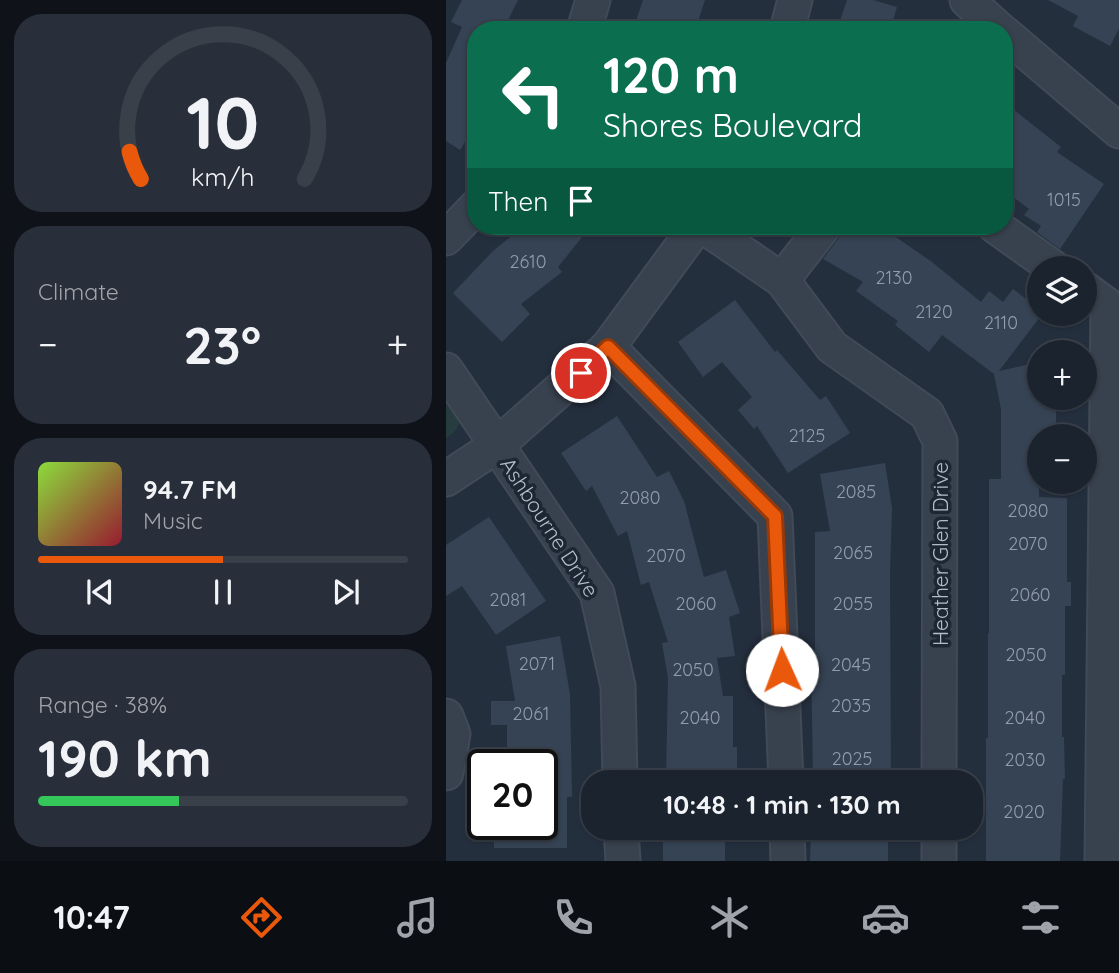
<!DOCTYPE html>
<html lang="en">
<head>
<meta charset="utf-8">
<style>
	body { margin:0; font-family:Quicksand,sans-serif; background:#282f3a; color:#f1f3f6; height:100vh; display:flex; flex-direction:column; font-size:26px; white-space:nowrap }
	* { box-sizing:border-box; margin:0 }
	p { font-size:23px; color:#a0a4aa }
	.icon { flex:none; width:38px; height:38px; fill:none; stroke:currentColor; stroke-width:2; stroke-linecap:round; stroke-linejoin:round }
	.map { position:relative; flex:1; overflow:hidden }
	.sheet { display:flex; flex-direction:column; gap:14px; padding:14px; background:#0f1319; width:446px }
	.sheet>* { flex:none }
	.top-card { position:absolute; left:21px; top:21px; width:546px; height:214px; border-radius:28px; box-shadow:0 2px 5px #0004,0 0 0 2px #39404a; background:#0b6e4f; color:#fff; overflow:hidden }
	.controls { position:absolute; left:581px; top:256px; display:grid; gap:14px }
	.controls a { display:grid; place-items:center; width:70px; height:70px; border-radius:50%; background:#1b232e; box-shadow:0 2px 5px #0004,0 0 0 2px #39404a; font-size:35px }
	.speed { position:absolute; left:21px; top:749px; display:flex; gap:14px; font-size:35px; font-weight:700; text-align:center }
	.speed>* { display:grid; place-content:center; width:91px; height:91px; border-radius:50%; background:#1b232e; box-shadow:0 2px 5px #0004,0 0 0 2px #39404a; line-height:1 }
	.speed .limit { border:4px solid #111; border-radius:10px; background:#fff; color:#111 }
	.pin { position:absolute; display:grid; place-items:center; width:60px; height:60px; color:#fff; margin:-30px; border:4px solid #fff; border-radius:50%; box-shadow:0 2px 7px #0007 }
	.me { position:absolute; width:77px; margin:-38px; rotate:358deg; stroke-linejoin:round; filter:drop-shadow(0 0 5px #0008) }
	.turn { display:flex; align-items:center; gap:24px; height:147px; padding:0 21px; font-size:32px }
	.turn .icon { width:91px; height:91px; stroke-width:2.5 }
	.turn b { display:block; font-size:49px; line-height:60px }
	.then { display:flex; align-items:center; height:66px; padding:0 21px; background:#0003; gap:14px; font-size:26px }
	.big { font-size:52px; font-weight:700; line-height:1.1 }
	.sheet .card { flex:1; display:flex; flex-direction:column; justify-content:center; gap:10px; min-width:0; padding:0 24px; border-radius:28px; background:#282f3a }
	.sheet .dial { align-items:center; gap:0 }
	.dial svg { height:182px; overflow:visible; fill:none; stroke:#39404a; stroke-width:7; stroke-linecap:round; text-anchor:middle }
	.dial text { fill:#f1f3f6; stroke:none }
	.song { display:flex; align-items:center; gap:21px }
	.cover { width:84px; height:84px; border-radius:10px; background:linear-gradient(135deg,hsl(90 70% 55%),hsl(350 70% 35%)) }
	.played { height:7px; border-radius:4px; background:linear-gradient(90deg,#ea580c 50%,#39404a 50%) }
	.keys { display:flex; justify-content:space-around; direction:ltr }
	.heat { display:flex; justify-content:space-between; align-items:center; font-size:38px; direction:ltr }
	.charge { height:10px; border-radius:5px; background:linear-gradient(90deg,#34c759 38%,#39404a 0) }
	.trip { position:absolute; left:135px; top:770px; width:402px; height:70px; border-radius:28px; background:#1b232e; box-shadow:0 2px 5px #0004,0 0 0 2px #39404a; font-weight:700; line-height:70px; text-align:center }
	.dock { display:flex; height:112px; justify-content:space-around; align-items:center; background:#0b0e12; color:#a0a4aa }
	.dock .icon { width:49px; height:49px }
	.dock .selected { color:#ea580c }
	.dock b { font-size:32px; color:#f1f3f6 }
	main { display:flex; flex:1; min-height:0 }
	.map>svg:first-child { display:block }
</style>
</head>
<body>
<main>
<section class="sheet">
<div class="card dial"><svg viewBox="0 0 100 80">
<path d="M14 69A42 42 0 1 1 86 69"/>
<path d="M14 69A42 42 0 0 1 9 57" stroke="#ea580c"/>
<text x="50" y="56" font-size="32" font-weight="700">10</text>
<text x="50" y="72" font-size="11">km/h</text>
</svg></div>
<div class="card"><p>Climate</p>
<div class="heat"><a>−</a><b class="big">23°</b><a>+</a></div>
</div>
<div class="card">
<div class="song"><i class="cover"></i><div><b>94.7 FM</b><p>Music</p></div></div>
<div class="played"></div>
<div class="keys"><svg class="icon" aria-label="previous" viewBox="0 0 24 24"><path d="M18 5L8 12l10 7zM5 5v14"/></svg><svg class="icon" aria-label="pause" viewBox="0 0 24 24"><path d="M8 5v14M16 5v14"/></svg><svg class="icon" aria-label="next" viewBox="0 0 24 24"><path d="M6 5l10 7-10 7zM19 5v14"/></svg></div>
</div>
<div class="card"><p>Range · 38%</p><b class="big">190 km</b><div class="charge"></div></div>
</section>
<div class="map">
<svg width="673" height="861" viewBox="0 0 673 861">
	<rect width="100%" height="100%" fill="#242f3e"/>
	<!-- green -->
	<path fill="#263c3f" d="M 0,395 L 15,422 L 7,433 L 0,438 Z"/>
	<!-- building -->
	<g fill="#364354">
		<path d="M 16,0 L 72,0 L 57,30 L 30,30 L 30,125 L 14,150 L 0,141 L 0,63 L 16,27 L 5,22 Z"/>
		<path d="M 197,0 L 259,0 L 249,30 L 187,30 Z"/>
		<path d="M 401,0 L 427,0 L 451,7 L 444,30 L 391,30 Z"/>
		<path d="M 602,0 L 673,0 L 673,29 L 664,46 L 627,26 L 632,16 Z"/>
		<path d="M 558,102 L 615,147 L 611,152 L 658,184 L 614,249 L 591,232 L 595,226 L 578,215 L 583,209 L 558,190 Z"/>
		<path d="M 78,226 L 145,226 L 112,267 L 116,272 L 75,304 L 84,314 L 56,342 L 7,293 L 47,251 Z"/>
		<path d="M 397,226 L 434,226 L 486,262 L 535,302 L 543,291 L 557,302 L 567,289 L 593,309 L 593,313 L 597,313 L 553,371 L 593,362 L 593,397 L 610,397 L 610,436 L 593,436 L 593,497 L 621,498 L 621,582 L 625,582 L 625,606 L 619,606 L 619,675 L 616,675 L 616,737 L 618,737 L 619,779 L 617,779 L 614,861 L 540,861 L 540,738 L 542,738 L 542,633 L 543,633 L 543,479 L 555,479 L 555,409 L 548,374 L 496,335 L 483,352 L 449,325 L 452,321 L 410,291 L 417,282 L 377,259 L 393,238 Z"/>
		<path d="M 289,300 L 329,352 L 331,350 L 374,400 L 380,396 L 404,433 L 342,473 L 311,426 L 308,429 L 292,410 L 306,397 L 276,362 L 257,377 L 232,342 Z"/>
		<path d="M 171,416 L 211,477 L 223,471 L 238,501 L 258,577 L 280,570 L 294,613 L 283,617 L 289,656 L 271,658 L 277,696 L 287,696 L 287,747 L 291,747 L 291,771 L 273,771 L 273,782 L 220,782 L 222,678 L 216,643 L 222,642 L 203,582 L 195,585 L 181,531 L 172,536 L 146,486 L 140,491 L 115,453 Z"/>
		<path d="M 439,463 L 446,508 L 444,573 L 445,779 L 367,779 L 365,651 L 369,651 L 369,532 L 384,531 L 374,474 Z"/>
		<path d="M 43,517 L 100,601 L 50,635 L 16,586 L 0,596 L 0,545 Z"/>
		<path d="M 114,636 L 124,694 L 126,797 L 121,797 L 121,848 L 48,848 L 48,824 L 96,824 L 96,765 L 61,765 L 61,725 L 45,725 L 45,701 L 69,701 L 60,646 Z"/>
		<rect x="217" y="828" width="62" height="33"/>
		<path d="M 365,828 L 442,828 L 442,861 L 364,861 Z"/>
	</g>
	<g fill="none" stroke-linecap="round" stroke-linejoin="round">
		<defs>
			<g id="minor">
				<path d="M 521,0 L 554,30"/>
				<path d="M 138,30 L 147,0"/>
				<path d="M 341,30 L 349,0"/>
				<path d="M 558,33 L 673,131"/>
				<path d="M 257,226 L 336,280 L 386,347 L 481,414 L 494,441 L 493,782"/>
				<path d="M 549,226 L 608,268"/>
				<path d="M 0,238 L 30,207"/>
				<path d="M 336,280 L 378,226"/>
				<path d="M 639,289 L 662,306 L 656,861"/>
				<path d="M 162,347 L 329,516 L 340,782"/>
				<path d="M 0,370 L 151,593 L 172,686 L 174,782"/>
				<path d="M 0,479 L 50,446 L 162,347 L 251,226"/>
				<path d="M 0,716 L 7,734 L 0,773"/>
				<path d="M 175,828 L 177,861"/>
				<path d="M 341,828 L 342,861"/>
				<path d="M 493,861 L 493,828"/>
			</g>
		</defs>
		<!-- minor casing -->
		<use href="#minor" stroke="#414a57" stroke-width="37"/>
		<!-- minor -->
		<use href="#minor" stroke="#38414e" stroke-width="33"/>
	</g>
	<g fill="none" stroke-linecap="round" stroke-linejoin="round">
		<defs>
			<path id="route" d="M 135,373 L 162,347 L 329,516 L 336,670"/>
		</defs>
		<!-- route casing -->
		<use href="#route" stroke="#983908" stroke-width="18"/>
		<!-- route -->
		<use href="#route" stroke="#ea580c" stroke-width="12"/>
	</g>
	<g text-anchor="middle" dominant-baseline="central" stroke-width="7" stroke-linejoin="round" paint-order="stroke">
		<!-- number labels -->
		<g font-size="18" fill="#929caa">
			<text x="618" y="199">1015</text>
			<text x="82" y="261">2610</text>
			<text x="448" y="277">2130</text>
			<text x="488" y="311">2120</text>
			<text x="555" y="322">2110</text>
			<text x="361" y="435">2125</text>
			<text x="410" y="491">2085</text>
			<text x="194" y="497">2080</text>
			<text x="582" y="510">2080</text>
			<text x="582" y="543">2070</text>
			<text x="407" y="552">2065</text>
			<text x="220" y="555">2070</text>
			<text x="584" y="594">2060</text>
			<text x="62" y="599">2081</text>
			<text x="250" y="603">2060</text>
			<text x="407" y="603">2055</text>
			<text x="580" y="654">2050</text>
			<text x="91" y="663">2071</text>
			<text x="405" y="664">2045</text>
			<text x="247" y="669">2050</text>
			<text x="405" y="705">2035</text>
			<text x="85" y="713">2061</text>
			<text x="254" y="717">2040</text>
			<text x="579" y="717">2040</text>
			<text x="406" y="758">2025</text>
			<text x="579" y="759">2030</text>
			<text x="578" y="811">2020</text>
		</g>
		<!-- street labels -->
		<g font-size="21" fill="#b4bcc9" stroke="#1d2633">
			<text transform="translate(104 527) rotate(57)">Ashbourne Drive</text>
			<text transform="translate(494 554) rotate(-90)">Heather Glen Drive</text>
		</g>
	</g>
</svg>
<div class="controls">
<a><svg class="icon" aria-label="layers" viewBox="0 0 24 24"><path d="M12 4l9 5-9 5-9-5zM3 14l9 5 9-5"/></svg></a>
<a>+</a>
<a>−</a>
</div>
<div class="speed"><div class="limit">20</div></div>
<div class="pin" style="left:135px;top:373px;background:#d93025"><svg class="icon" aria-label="arrive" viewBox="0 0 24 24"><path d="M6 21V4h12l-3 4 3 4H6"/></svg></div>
<svg class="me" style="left:336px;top:670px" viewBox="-20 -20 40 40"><circle r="19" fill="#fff"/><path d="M0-13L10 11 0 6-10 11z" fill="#ea580c"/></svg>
<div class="trip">10:48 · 1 min · 130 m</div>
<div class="top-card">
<div class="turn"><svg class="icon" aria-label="left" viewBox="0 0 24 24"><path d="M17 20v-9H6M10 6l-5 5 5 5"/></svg><div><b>120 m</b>Shores Boulevard</div></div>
<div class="then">Then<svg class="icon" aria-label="arrive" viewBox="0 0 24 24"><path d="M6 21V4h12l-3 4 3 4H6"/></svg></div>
</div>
</div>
</main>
<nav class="dock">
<b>10:47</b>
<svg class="icon selected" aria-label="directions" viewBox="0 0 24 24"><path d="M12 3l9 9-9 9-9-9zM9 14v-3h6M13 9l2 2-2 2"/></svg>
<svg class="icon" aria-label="music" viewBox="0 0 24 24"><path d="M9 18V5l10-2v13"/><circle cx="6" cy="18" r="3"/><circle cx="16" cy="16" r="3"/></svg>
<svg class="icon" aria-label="phone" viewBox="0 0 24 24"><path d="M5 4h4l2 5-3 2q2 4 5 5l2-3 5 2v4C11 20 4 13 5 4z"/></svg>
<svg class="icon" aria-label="climate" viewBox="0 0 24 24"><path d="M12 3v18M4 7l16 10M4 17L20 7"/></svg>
<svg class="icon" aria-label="car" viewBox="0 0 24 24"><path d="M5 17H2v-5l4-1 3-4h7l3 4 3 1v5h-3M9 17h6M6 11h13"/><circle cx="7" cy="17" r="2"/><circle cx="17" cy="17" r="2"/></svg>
<svg class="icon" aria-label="filters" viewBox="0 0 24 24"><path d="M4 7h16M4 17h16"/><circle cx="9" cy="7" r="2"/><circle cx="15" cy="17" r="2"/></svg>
</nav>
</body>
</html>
